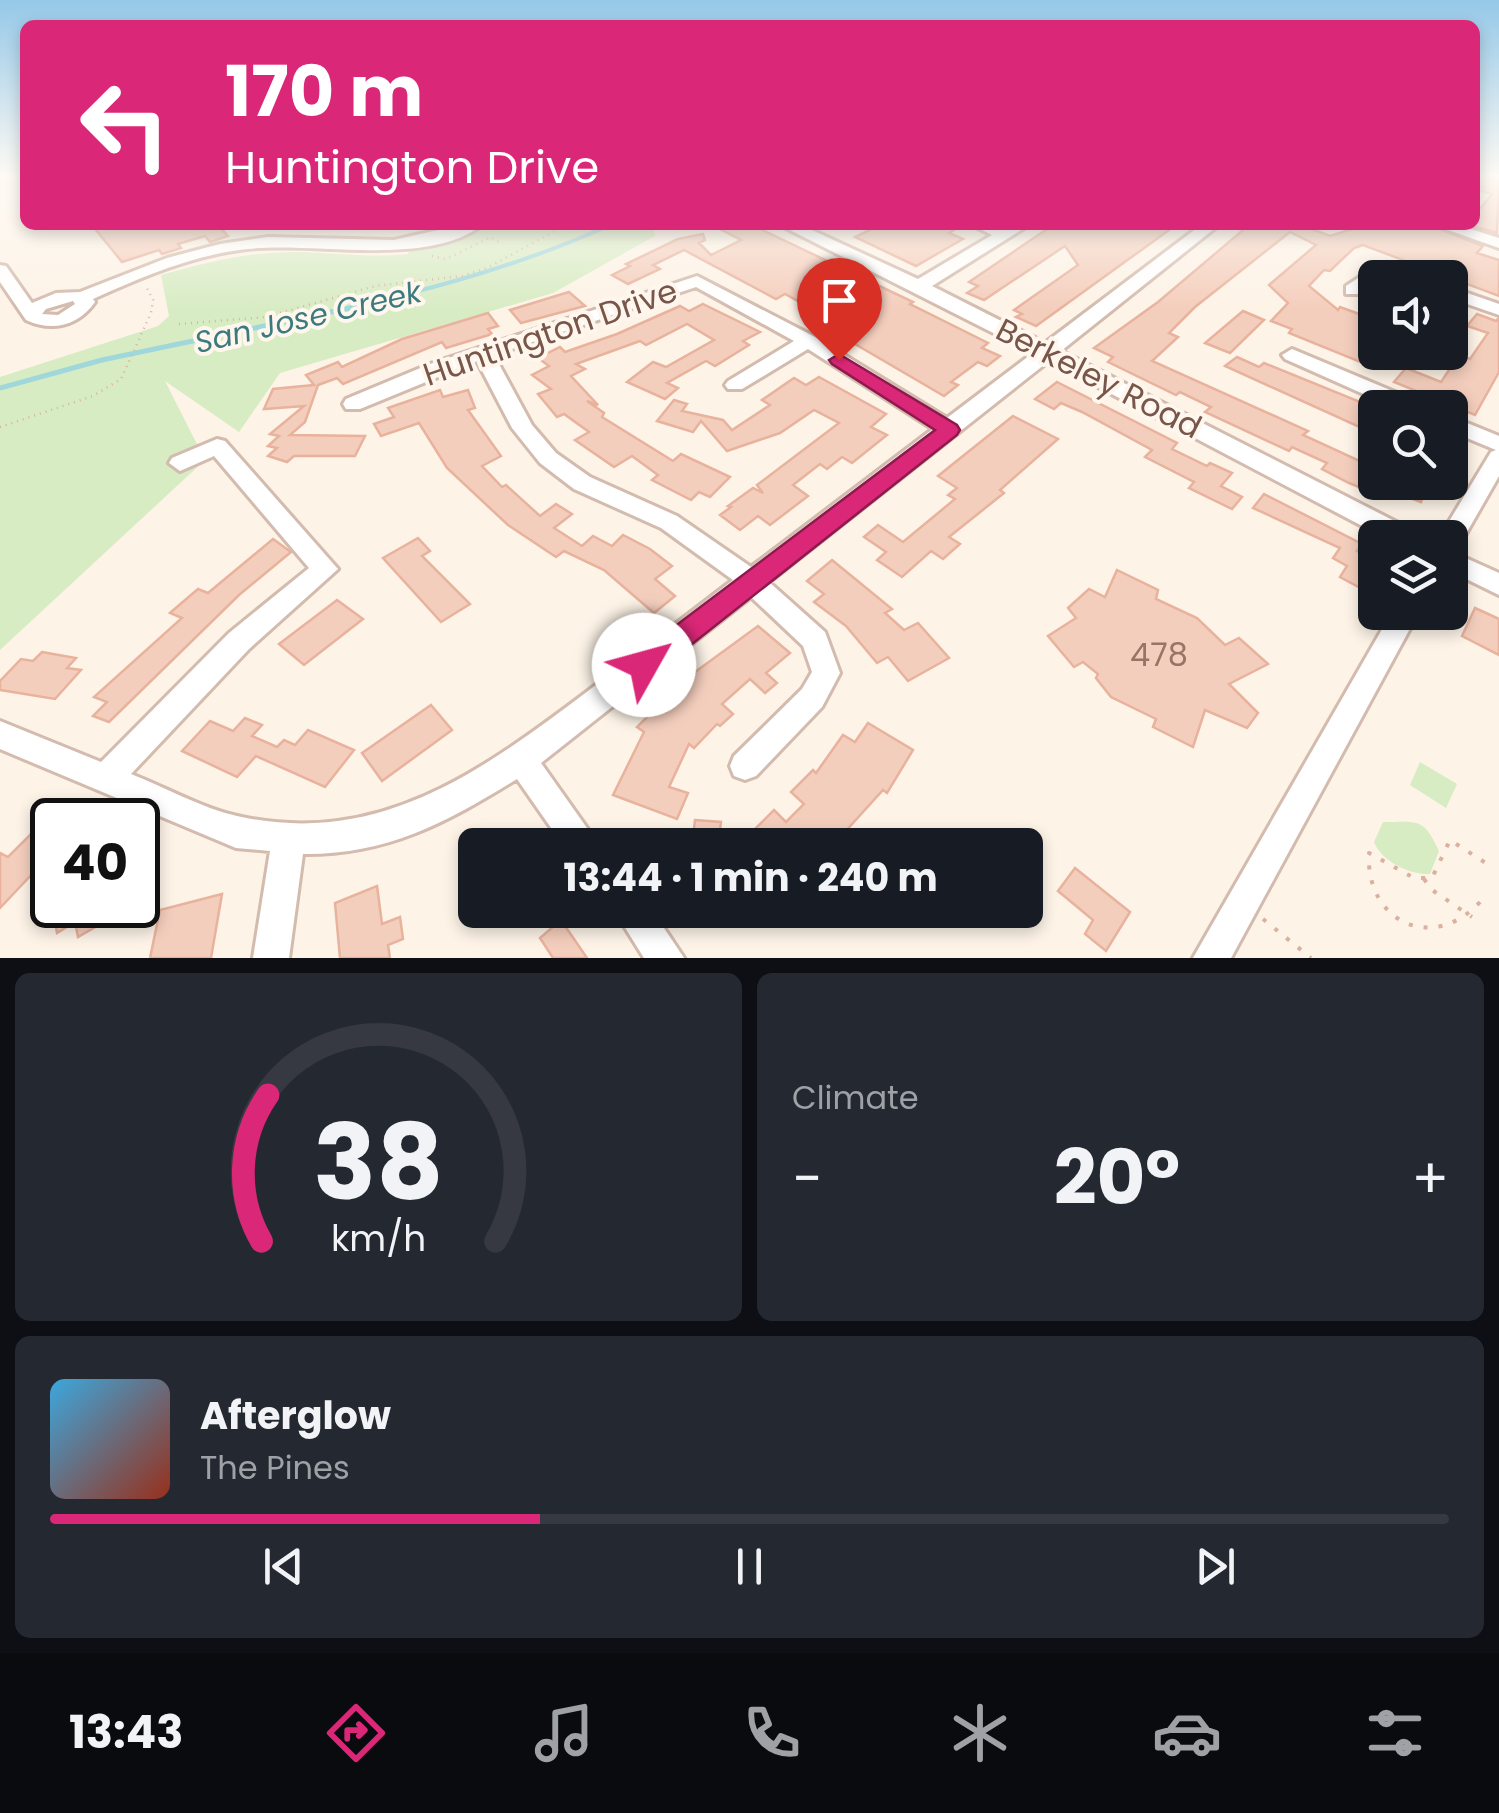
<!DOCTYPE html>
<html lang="en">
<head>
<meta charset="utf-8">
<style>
	body { margin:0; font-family:Poppins,sans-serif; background:#242831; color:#f1f3f6; height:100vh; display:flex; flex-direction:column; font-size:38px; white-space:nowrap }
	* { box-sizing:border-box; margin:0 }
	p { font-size:32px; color:#9ea1a6 }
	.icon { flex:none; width:55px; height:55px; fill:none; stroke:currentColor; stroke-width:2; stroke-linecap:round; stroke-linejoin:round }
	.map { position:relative; height:958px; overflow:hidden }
	.panel { display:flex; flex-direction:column; gap:15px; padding:15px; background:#0d0f14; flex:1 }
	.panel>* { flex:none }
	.banner { position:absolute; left:20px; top:20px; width:1460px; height:210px; border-radius:15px; box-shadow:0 5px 15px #0003; background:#db2777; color:#fff; overflow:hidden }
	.controls { position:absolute; left:1358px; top:260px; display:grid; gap:20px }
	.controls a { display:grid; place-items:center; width:110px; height:110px; border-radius:15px; background:#171b24; box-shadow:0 5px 15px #0003; font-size:50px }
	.speed { position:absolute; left:30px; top:798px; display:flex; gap:20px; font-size:50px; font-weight:700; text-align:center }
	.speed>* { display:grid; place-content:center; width:130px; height:130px; border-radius:50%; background:#171b24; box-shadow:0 5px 15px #0003; line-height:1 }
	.speed .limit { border:5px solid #111; border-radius:15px; background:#fff; color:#111 }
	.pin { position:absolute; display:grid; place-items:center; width:85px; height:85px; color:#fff; margin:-102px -42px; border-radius:50% 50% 50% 0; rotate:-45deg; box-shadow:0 0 10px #0007 }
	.pin .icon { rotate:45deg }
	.me { position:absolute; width:110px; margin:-55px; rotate:52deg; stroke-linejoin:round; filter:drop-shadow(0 0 8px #0008) }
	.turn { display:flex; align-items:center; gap:35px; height:210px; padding:0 40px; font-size:45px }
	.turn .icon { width:130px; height:130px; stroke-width:2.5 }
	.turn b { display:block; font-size:70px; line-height:85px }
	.big { font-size:75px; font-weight:700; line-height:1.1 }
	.panel .tile { flex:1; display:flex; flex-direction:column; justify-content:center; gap:15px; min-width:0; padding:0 35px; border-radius:15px; background:#242831 }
	.panel .dial { align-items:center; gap:0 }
	.dial svg { height:260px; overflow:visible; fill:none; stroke:#363941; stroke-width:7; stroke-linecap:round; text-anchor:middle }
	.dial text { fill:#f1f3f6; stroke:none }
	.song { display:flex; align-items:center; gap:30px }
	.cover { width:120px; height:120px; border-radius:15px; background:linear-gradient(135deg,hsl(200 70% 55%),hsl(10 70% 35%)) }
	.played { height:10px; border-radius:5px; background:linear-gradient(90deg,#db2777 35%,#363941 35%) }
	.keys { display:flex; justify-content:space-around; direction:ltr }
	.heat { display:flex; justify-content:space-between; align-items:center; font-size:55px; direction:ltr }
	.panel .tiles { flex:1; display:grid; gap:15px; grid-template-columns:1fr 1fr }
	.tile:last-child { grid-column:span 2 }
	.trip { position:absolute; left:458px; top:828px; width:585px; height:100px; border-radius:15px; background:#171b24; box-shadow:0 5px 15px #0003; font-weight:700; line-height:100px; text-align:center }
	.dock { display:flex; height:160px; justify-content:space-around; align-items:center; background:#090b0e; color:#9ea1a6 }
	.dock .icon { width:70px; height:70px }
	.dock .on { color:#db2777 }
	.dock b { font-size:45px; color:#f1f3f6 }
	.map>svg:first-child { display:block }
</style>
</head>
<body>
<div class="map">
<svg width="1499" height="958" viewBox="0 0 1499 958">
	<rect width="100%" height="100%" fill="#fdf3e7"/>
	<!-- green -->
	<g fill="#d8ecc4">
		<path d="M 474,225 L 653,225 L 655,236 L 553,293 L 280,373 L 239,432 L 165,381 L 205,460 L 0,650 L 0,377 L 158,326 L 169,316 L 161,275 C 206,262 252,251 299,252 C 336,253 370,258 408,254 L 410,245 Z"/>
		<path d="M 1420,762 L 1457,784 L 1446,808 L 1410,785 Z"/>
		<path d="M 1383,822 C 1419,822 1423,817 1439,851 L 1430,874 C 1410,875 1382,862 1374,842 Z"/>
	</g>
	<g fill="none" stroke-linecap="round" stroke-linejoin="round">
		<!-- stream-far1 -->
		<path stroke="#a0d7db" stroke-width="4" d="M 344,309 C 436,288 524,264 610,225"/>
		<!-- stream -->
		<path stroke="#a0d7db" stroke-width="5" d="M 0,388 L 102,360 L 355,307"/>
	</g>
	<!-- building -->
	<g fill="#f4cebd" stroke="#e8b29d" stroke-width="2.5">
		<path d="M 1475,175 L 1499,177 L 1497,233 L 1470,225 L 1475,225 L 1475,215 L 1492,194 L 1475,189 Z"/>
		<path d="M 92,225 L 228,225 L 229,228 L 222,230 L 228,236 L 210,242 L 205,236 L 178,244 L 181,248 L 162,254 L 159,250 L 122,262 Z"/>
		<path d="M 712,225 L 752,225 L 913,302 L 910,304 L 988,343 L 982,348 L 1000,356 L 987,366 L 978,362 L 951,382 L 958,385 L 944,396 L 814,320 L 823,315 L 785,294 L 776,299 L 684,250 L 653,265 L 660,269 L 628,284 L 612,275 L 630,266 L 626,264 L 678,239 L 703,234 L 705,240 L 699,243 L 711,255 L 741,240 Z"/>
		<path d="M 880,225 L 962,225 L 949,233 L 963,239 L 916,266 L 855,237 Z"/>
		<path d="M 1053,225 L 1176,225 L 1036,326 L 1016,317 L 1022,314 L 1014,310 L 1078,265 L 1065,246 L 984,300 L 967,293 L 978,286 L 969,282 Z"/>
		<path d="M 1249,225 L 1301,225 L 1330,236 L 1365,225 L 1430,225 L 1483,246 L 1477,253 L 1499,260 L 1499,296 L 1363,245 L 1354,248 L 1330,271 L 1324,270 L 1309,286 L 1338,310 L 1340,307 L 1362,315 L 1360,318 L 1375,323 L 1375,368 L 1289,333 L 1292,329 L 1271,321 L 1288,303 L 1269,285 L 1316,245 L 1290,232 L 1195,307 L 1169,333 L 1178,337 L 1152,361 L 1308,431 L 1303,435 L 1375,468 L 1375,482 L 1428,482 L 1421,502 L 1390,490 L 1387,498 L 1349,483 L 1322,469 L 1327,463 L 1292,447 L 1289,451 L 1205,412 L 1211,407 L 1180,392 L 1176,395 L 1108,362 L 1113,357 L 1094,348 L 1158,302 Z"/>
		<path d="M 569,292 L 585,306 L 521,323 L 510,310 Z"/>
		<path d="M 703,304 L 760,332 L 743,341 L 749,345 L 715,366 L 706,361 L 667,383 L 678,388 L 665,399 L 627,382 L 653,362 L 666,367 L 714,340 L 687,324 L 646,345 L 640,341 L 576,364 L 585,369 L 571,376 L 598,405 L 587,401 L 604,413 L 602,417 L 673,461 L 681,454 L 730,477 L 710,497 L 699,492 L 691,500 L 652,480 L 658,475 L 632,456 L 614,467 L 575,440 L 589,432 L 564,414 L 557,417 L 538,394 L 551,389 L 532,375 L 549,366 L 538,358 L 560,347 L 565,352 L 617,334 L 680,306 L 689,311 Z"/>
		<path d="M 1243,311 L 1264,320 L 1230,353 L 1205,343 Z"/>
		<path d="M 488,313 L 498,326 L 488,329 L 492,334 L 446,348 L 442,342 L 343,384 L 337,378 L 318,385 L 305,422 L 290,435 L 365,436 L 355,456 L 294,456 L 287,462 L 268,456 L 277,448 L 268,446 L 279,436 L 270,434 L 304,406 L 264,409 L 273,389 L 314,385 L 306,375 L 338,362 L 342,367 L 402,339 Z"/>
		<path d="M 1477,314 L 1496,321 L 1499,318 L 1499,372 L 1475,415 L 1394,382 L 1406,368 L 1441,382 L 1459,355 L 1470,359 L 1488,333 L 1467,326 Z"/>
		<path d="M 1237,357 L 1259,367 L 1264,363 L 1375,408 L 1375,434 L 1225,366 Z"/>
		<path d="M 819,377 L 886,414 L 871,427 L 887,435 L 852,463 L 842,457 L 827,469 L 820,464 L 793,485 L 808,496 L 770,525 L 758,516 L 740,530 L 720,515 L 731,507 L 728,506 L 753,488 L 763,493 L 757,485 L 839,423 L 814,410 L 780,433 L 727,451 L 701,421 L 693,432 L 657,421 L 674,400 L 687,404 L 682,411 L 723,420 L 732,430 L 770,405 L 762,400 L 794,378 L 806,385 Z"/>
		<path d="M 1057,382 L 1177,443 L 1172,449 L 1207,466 L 1210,463 L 1232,473 L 1221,486 L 1242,497 L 1232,509 L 1189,488 L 1194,482 L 1145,457 L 1152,450 L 1082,412 L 1061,403 L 1054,409 L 1035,399 Z"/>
		<path d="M 440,390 L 443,397 L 468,390 L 475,408 L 468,410 L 501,456 L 482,466 L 502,487 L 506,485 L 540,516 L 556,504 L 572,514 L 554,528 L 582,546 L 593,536 L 612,546 L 623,535 L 650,549 L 672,566 L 655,579 L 675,596 L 654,613 L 604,570 L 564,551 L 556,557 L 508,525 L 447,468 L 419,423 L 381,436 L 374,424 L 394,417 L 388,408 Z"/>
		<path d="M 1013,416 L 1058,439 L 1000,490 L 1004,493 L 949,537 L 960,544 L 943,559 L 931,551 L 902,577 L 877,560 L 886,552 L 864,537 L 878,525 L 903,542 L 955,499 L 948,495 L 957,488 L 938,476 Z"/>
		<path d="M 1264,494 L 1362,544 L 1357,551 L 1375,560 L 1375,581 L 1368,592 L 1340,577 L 1347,566 L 1333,558 L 1340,548 L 1253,508 Z"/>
		<path d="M 418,538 L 430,551 L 422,556 L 470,604 L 441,622 L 383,558 Z"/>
		<path d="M 273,539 L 291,552 L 239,595 L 109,722 L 93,716 L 107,702 L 94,697 L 182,618 L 170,613 L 198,589 L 208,593 Z"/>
		<path d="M 832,560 L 892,609 L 885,613 L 904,630 L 918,623 L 949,658 L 908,681 L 888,657 L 877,663 L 846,626 L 814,602 L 824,594 L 807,581 Z"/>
		<path d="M 1117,570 L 1158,590 L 1156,599 L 1197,618 L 1225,645 L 1239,638 L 1268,664 L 1229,684 L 1258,713 L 1247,728 L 1205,710 L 1193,747 L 1153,727 L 1156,719 L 1111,697 L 1096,678 L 1098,674 L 1083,662 L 1074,667 L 1048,636 L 1076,618 L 1068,608 L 1089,589 L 1105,597 Z"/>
		<path d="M 337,600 L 363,619 L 304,665 L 279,644 Z"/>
		<path d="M 1475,608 L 1499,619 L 1499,655 L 1462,636 Z"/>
		<path d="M 758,626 L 790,653 L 766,673 L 777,683 L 765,693 L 750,679 L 722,704 L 733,714 L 720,726 L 717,724 L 694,748 L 689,744 L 669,787 L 688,793 L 677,819 L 613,795 L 644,732 L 637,727 L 658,706 L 666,712 L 684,694 L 676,686 Z"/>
		<path d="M 42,652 L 76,658 L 67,668 L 81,670 L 55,699 L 0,690 L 0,681 L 21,659 L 33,661 Z"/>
		<path d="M 431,705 L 452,730 L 382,781 L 362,753 Z"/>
		<path d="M 245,718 L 262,725 L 252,736 L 277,747 L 284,740 L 295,745 L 308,730 L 354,750 L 325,787 L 256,756 L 237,777 L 182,751 L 210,721 L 233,731 Z"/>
		<path d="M 868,723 L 913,750 L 887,793 L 883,790 L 833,845 L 739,845 L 774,810 L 786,822 L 804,804 L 791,792 L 813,770 L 816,773 L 843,735 L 855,742 Z"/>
		<path d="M 695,820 L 721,822 L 718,845 L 692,845 Z"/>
		<path d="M 35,830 L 52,838 L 52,853 L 0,908 L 0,853 L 8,857 Z"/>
		<path d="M 1075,868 L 1130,912 L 1106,951 L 1085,934 L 1093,920 L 1058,891 Z"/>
		<path d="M 377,886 L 382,924 L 400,917 L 403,939 L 388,945 L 390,958 L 340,958 L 335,903 Z"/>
		<path d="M 222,894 L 211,958 L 150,958 L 160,910 Z"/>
		<path d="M 52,905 L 133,905 L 78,937 L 75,922 L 57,933 Z"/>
		<path d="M 561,920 L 587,958 L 553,958 L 540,938 Z"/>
	</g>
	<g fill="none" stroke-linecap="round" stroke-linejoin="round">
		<defs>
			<g id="minor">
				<path d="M 460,225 L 482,225 C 427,268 313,241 247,249 C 193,255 142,277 93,299 L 95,302 C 78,326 52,332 26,320 L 0,282 L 0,265 L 6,266 L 32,303 L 56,293 L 80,292 L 167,258 L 220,244 L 268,237 L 394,240 ZM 73,301 L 75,304 L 58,315 L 42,314 L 46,309 Z"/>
				<path d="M 780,225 L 801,225 L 918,279 L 992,235 L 972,225 L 1003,229 L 1010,225 L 1029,225 L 932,286 L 1045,343 L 1201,225 L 1219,225 L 1061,351 L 1416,532 L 1419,538 L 1385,538 L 1049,361 L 769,582 L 825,632 L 840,673 L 822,707 L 756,776 L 745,780 L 734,776 L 730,766 L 734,756 L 802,689 L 812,672 L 803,646 L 751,597 L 541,763 L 599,845 L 563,845 L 517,779 C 447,822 388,855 303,854 L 289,958 L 253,958 L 270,851 L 236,848 L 0,749 L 0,721 L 101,762 L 229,633 L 309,568 L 214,456 L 180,471 L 169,463 L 172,458 L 217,439 L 225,441 L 338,569 L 249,649 L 131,774 C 165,787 201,808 237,816 C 378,848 482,771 588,691 C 636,654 685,617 733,580 L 661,528 L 574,489 L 540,463 L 512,428 L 477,361 L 360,409 L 346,409 L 343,404 L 346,399 L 430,364 L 697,276 L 815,337 L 947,418 L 1033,353 ZM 696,287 L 794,341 L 728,381 L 725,385 L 728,389 L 742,389 L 808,349 L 933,429 L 751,567 L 677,516 L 590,477 L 556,453 L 532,425 L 494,355 Z"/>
				<path d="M 1434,225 L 1458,225 L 1499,238 L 1499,248 Z"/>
				<path d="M 1381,263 L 1416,278 L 1383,274 L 1358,294 L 1346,294 L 1346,286 Z"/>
				<path d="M 1450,287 L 1499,304 L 1499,315 L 1450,298 Z"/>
				<path d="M 1292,349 L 1421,403 L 1424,408 L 1395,408 L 1285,359 L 1282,355 Z"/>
				<path d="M 1450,416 L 1499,436 L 1499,476 L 1459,546 L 1450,549 L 1450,538 L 1439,538 L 1491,452 L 1496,450 L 1450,431 Z"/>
				<path d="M 1450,551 L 1499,573 L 1499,595 L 1450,571 Z"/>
				<path d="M 1392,612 L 1419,612 L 1231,958 L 1193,958 Z"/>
				<path d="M 614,910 L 652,910 L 684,958 L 644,958 Z"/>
			</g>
		</defs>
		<!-- minor casing -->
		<use href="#minor" stroke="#d3bbae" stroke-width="6"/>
		<!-- path-far1 -->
		<g stroke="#dab1a0" stroke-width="2.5" stroke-dasharray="1 5" stroke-linecap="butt">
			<path d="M 432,256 L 446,259 L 491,237 L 500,243"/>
			<path d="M 179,324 L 266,317 L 375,286 L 462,276 L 487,268 L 566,225"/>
			<path d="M 0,427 L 93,396 L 121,379 L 151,313 L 153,300 L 147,288"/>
		</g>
		<!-- path -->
		<g stroke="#dab1a0" stroke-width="4" stroke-dasharray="4 11" stroke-linecap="butt">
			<path d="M 1424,879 L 1432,890 L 1472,917"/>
			<path d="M 1480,902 C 1432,954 1365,921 1369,853 L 1414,878 L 1432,878 L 1450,840 L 1492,867"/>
			<path d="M 1263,919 L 1311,958"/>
		</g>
		<!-- minor -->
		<use href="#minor" fill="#fff" fill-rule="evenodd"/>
	</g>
	<!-- sky -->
	<linearGradient id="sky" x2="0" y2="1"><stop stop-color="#95c8e8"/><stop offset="0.57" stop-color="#fefaf4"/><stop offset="1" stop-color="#fefaf4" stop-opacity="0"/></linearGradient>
	<rect width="1499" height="309" fill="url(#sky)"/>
	<!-- route -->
	<path fill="#db2777" stroke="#8e194d" stroke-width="2.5" d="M 839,354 L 957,425 L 960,430 L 957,435 L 654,674 L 644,677 L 634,674 L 630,665 L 634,657 L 935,430 L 832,364 L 829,360 Z"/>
	<g text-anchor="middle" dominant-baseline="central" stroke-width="8" stroke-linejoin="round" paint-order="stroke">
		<!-- far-water labels -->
		<g font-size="30" font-style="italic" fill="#3c7a7e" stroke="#fff7ee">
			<text transform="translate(308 317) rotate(-13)">San Jose Creek</text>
		</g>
		<!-- street labels -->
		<g font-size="32" fill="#79564a" stroke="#fff7ee">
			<text transform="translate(550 332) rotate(-19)">Huntington Drive</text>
			<text transform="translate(1099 378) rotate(27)">Berkeley Road</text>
		</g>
		<!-- near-number labels -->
		<g font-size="32" fill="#987467">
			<text x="1159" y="654">478</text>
		</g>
	</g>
</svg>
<div class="controls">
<a><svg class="icon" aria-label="sound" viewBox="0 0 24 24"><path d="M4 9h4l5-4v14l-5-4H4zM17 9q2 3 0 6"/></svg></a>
<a><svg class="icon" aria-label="search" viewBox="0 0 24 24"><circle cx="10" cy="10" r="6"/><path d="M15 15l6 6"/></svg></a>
<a><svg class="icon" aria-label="layers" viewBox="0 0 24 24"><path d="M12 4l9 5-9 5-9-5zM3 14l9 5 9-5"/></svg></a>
</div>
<div class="speed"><div class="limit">40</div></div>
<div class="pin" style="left:839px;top:360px;background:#d93025"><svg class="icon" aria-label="arrive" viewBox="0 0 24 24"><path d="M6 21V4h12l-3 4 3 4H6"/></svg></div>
<svg class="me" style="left:644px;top:665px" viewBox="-20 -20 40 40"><circle r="19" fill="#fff"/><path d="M0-13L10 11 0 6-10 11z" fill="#db2777"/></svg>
<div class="trip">13:44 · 1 min · 240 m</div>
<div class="banner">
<div class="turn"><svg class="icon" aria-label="left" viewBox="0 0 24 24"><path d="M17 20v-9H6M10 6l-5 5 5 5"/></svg><div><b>170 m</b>Huntington Drive</div></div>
</div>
</div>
<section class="panel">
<div class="tiles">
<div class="tile dial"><svg viewBox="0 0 100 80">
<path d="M14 69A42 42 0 1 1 86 69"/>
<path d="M14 69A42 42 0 0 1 16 24" stroke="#db2777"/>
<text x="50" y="56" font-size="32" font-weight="700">38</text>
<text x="50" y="72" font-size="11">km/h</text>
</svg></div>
<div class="tile"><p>Climate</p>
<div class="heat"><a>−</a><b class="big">20°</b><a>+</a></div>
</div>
<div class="tile">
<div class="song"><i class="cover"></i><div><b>Afterglow</b><p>The Pines</p></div></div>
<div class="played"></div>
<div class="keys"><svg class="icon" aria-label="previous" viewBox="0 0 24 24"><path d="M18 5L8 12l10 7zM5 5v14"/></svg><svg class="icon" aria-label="pause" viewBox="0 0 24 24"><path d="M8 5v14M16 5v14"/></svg><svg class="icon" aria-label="next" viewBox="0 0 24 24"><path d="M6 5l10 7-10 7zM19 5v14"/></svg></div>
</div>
</div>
</section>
<nav class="dock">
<b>13:43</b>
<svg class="icon on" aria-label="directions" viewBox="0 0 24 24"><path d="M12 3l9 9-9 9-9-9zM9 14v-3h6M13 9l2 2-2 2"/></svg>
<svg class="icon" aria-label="music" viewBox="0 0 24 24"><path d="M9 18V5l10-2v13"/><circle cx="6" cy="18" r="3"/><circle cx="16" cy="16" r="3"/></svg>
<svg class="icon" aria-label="phone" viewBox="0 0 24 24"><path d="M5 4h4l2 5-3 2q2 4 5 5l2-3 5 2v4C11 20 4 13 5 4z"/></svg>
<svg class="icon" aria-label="climate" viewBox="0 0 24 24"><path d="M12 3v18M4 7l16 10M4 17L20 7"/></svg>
<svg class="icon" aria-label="car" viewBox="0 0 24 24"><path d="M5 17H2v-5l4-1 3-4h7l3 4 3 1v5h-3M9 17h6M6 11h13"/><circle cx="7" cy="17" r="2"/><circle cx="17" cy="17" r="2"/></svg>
<svg class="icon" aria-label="filters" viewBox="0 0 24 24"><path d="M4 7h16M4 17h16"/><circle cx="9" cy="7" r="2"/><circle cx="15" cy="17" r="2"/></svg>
</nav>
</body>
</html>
